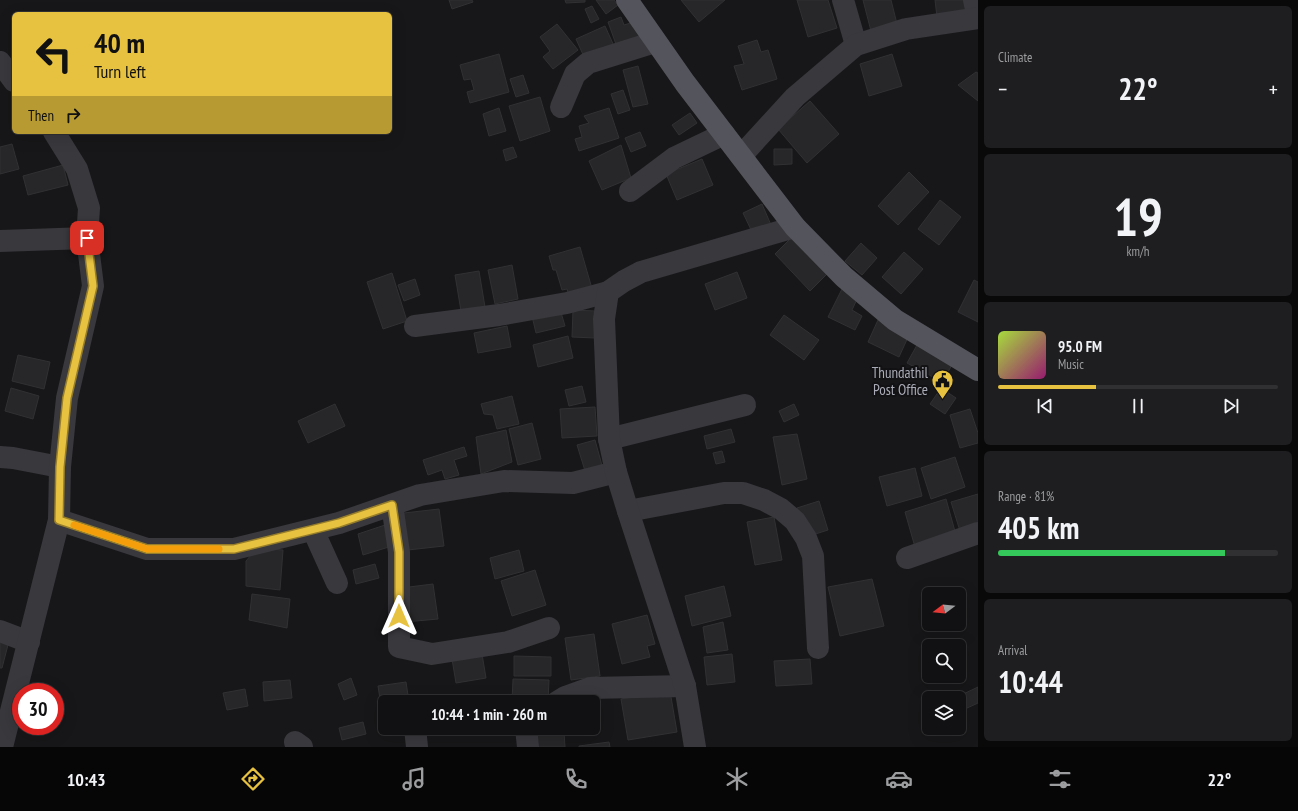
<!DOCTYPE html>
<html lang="en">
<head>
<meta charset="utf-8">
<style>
	body { margin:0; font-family:"PT Sans Narrow",sans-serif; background:#1e1e20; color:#f1f3f6; height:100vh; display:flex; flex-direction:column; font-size:15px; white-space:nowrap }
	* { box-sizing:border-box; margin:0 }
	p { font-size:13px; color:#9c9d9f }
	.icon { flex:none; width:22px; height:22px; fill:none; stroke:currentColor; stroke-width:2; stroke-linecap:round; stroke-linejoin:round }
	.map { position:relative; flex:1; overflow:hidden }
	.details { display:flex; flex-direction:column; gap:6px; padding:6px; background:#09090a; width:320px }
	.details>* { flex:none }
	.top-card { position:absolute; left:12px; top:12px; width:380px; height:122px; border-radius:6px; box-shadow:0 4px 16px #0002,0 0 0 1px #303032; background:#e7c140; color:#111; overflow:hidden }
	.needle { width:26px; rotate:254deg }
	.tools { position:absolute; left:922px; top:587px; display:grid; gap:8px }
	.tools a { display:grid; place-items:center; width:44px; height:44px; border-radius:6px; background:#111012; box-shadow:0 4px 16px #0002,0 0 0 1px #303032; font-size:20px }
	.speed { position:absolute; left:12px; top:683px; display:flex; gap:8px; font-size:20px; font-weight:700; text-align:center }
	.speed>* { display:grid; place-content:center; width:52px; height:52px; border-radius:50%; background:#111012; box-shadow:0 4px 16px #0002,0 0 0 1px #303032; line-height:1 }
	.speed .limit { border:6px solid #d22; background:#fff; color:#111 }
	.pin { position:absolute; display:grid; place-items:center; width:34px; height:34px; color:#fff; margin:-17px; border-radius:8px; box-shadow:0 2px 6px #0006 }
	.me { position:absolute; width:44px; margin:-22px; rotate:0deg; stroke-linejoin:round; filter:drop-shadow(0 0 3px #0008) }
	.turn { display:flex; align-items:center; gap:14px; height:84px; padding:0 16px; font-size:18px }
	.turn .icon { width:52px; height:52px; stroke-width:2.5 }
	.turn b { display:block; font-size:28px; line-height:34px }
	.then { display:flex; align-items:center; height:38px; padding:0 16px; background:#0003; gap:8px; font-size:15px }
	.big { font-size:30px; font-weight:700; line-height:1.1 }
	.details .tile { flex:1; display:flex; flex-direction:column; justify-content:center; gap:6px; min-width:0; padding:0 14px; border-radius:6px; background:#1e1e20 }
	.details .dial { align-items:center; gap:0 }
	.dial b { font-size:52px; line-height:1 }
	.song { display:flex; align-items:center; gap:12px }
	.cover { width:48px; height:48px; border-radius:6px; background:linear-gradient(135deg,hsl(80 70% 55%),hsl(320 70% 35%)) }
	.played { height:4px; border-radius:2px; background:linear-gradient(90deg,#e7c140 35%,#303032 35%) }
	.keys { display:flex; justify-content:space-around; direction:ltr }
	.heat { display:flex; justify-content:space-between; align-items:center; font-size:22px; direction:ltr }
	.charge { height:6px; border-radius:3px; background:linear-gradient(90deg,#34c759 81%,#303032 0) }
	.trip { position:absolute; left:378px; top:695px; width:222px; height:40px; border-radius:6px; background:#111012; box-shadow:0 4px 16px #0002,0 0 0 1px #303032; font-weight:700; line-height:40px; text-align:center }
	.menu { display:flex; height:64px; justify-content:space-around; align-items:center; background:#070607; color:#9c9d9f }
	.menu .icon { width:28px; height:28px }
	.menu .current { color:#e7c140 }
	.menu b { font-size:18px; color:#f1f3f6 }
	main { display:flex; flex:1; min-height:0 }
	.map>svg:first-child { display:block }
</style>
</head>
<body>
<main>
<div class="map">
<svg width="978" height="747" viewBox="0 0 978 747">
	<rect width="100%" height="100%" fill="#171618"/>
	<!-- building -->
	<g fill="#272729" stroke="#313134">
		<path d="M 449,0 L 472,0 L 473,2 L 452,9 Z"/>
		<path d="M 565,0 L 585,0 L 585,2 L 566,3 Z"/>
		<path d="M 596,0 L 614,0 L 618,5 L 606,14 Z"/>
		<path d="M 681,0 L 725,0 L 699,22 Z"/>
		<path d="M 797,0 L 828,0 L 837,28 L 808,37 Z"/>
		<path d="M 863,0 L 891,0 L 898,28 L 872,35 Z"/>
		<path d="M 935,0 L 964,0 L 967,16 L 937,17 Z"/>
		<path d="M 592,6 L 599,19 L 591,23 L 585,9 Z"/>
		<path d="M 621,17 L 624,25 L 637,21 L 642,38 L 617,47 L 608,22 Z"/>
		<path d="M 557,24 L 578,50 L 553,69 L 543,57 L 550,51 L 540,37 Z"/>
		<path d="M 605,26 L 614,46 L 585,59 L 576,39 Z"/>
		<path d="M 757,40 L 761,52 L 768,50 L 777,79 L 742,90 L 734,66 L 744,64 L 738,46 Z"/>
		<path d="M 499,54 L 509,92 L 470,103 L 467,92 L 474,90 L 471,79 L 464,80 L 460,65 Z"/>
		<path d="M 892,54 L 902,86 L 869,96 L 860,64 Z"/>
		<path d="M 638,66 L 648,104 L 633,107 L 623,70 Z"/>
		<path d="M 976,72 L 978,73 L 978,101 L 958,85 Z"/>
		<path d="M 523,75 L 529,93 L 516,97 L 510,79 Z"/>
		<path d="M 623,90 L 630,110 L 618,114 L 611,94 Z"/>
		<path d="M 540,97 L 550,131 L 520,141 L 509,106 Z"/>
		<path d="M 810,101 L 839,134 L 807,163 L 778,129 Z"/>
		<path d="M 499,108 L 506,131 L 489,136 L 483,114 Z"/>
		<path d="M 609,108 L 619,138 L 579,151 L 575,139 L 582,137 L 579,126 L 589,123 L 584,116 Z"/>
		<path d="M 690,113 L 697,123 L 679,135 L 672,125 Z"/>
		<path d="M 640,132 L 646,146 L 631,152 L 625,138 Z"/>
		<path d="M 12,144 L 19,169 L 0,174 L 0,147 Z"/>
		<path d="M 621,145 L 631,178 L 602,190 L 589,161 Z"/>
		<path d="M 513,147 L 517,157 L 506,161 L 503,150 Z"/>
		<path d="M 774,149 L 792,149 L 792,164 L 774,165 Z"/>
		<path d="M 702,159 L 713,185 L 677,200 L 666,174 Z"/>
		<path d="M 63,165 L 68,185 L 28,195 L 23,176 Z"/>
		<path d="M 909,172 L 929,192 L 898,225 L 878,206 Z"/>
		<path d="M 940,200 L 961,217 L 939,245 L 918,229 Z"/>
		<path d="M 762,204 L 771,225 L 753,234 L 743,213 Z"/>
		<path d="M 793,236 L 828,273 L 810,291 L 775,254 Z"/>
		<path d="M 861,243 L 877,258 L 862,275 L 845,261 Z"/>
		<path d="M 580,247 L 593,292 L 570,299 L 567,289 L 562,290 L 556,270 L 553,270 L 549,256 Z"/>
		<path d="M 904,252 L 923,269 L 901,294 L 882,277 Z"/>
		<path d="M 512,265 L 518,299 L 495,304 L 488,270 Z"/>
		<path d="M 479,271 L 485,307 L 461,311 L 455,275 Z"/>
		<path d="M 737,272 L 747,298 L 715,310 L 705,284 Z"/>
		<path d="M 392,273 L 407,321 L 383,329 L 367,282 Z"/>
		<path d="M 415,279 L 420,295 L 404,301 L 398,285 Z"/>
		<path d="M 974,280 L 978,282 L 978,322 L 958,312 Z"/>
		<path d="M 842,289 L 858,297 L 852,310 L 862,316 L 855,330 L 828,317 Z"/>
		<path d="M 560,309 L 565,326 L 536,333 L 532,316 Z"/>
		<path d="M 573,310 L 595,311 L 595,338 L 572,337 Z"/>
		<path d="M 784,315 L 819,340 L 804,360 L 770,335 Z"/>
		<path d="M 878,320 L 909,335 L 899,357 L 868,342 Z"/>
		<path d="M 507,326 L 511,347 L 478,353 L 474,333 Z"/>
		<path d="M 568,336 L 573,358 L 538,367 L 533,345 Z"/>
		<path d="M 917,345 L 952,365 L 942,382 L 907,363 Z"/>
		<path d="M 18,355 L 50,362 L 44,389 L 12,381 Z"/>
		<path d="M 582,386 L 586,402 L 569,406 L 565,390 Z"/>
		<path d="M 11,388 L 39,396 L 33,419 L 5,411 Z"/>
		<path d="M 941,388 L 956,398 L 945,414 L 930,404 Z"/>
		<path d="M 512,396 L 519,424 L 497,429 L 493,415 L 484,414 L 481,404 Z"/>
		<path d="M 335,404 L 345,426 L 308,443 L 298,421 Z"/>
		<path d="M 794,404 L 799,415 L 784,422 L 779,411 Z"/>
		<path d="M 595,407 L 597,436 L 562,438 L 560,409 Z"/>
		<path d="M 970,409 L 978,433 L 978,443 L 960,448 L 950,415 Z"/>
		<path d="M 532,423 L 541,459 L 518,465 L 509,429 Z"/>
		<path d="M 731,429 L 735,442 L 707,449 L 704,436 Z"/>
		<path d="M 506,430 L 512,462 L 481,474 L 476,437 Z"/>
		<path d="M 797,434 L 807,479 L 782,485 L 773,437 Z"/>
		<path d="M 595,440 L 603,469 L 586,474 L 577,445 Z"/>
		<path d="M 464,447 L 467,456 L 454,460 L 459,475 L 445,479 L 442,470 L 428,475 L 423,460 Z"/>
		<path d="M 722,451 L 725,462 L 716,464 L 713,453 Z"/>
		<path d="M 955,457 L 965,487 L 931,499 L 921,468 Z"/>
		<path d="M 915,468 L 922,496 L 887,506 L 879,477 Z"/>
		<path d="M 978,494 L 978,526 L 960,531 L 951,502 Z"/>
		<path d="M 946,499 L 956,535 L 915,547 L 905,512 Z"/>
		<path d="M 819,501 L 828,530 L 806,537 L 797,508 Z"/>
		<path d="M 439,509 L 444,546 L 408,550 L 404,513 Z"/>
		<path d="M 774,517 L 782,560 L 755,565 L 747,522 Z"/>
		<path d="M 385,525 L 392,546 L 363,555 L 358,534 Z"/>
		<path d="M 257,548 L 283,550 L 280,590 L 246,586 L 246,561 Z"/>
		<path d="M 519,550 L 524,571 L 495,579 L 490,558 Z"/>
		<path d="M 375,564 L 379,578 L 356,584 L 353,570 Z"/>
		<path d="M 535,570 L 546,605 L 512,616 L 501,581 Z"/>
		<path d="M 872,579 L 884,626 L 840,636 L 828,587 Z"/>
		<path d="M 433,584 L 438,619 L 405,622 L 401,588 Z"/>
		<path d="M 724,586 L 731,616 L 692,626 L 685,596 Z"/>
		<path d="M 252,594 L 290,599 L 287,628 L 249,620 Z"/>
		<path d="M 647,615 L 655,644 L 647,646 L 650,657 L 622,664 L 612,624 Z"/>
		<path d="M 723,622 L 728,650 L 707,653 L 703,627 Z"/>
		<path d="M 594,634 L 600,676 L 571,680 L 565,638 Z"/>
		<path d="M 0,639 L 9,641 L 2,668 L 0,668 Z"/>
		<path d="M 482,654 L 486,678 L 456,683 L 452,659 Z"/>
		<path d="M 732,654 L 735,682 L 707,685 L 704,657 Z"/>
		<path d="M 514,656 L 551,657 L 551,676 L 514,676 Z"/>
		<path d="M 810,659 L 812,684 L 776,686 L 774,661 Z"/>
		<path d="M 351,678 L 357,695 L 344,700 L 338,684 Z"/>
		<path d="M 513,679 L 549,680 L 548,702 L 512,702 Z"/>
		<path d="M 290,680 L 292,698 L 264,701 L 263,682 Z"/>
		<path d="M 406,682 L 409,702 L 385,702 L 385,712 L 382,712 L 378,686 Z"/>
		<path d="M 978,687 L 978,703 L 965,709 L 959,696 Z"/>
		<path d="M 245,689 L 248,706 L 227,710 L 223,693 Z"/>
		<path d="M 670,691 L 677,732 L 628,740 L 621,699 Z"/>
		<path d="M 363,722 L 366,734 L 342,740 L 339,728 Z"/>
		<path d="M 564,731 L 565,747 L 533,747 L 532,732 Z"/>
		<path d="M 609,742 L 610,747 L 579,747 L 579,746 Z"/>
	</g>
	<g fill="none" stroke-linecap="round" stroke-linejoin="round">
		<!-- minor -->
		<g stroke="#38383d" stroke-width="22">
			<path d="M 843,0 L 856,45"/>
			<path d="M 974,0 L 978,18"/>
			<path d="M 0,62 L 14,81"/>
			<path d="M 561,107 L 575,74 L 588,63 L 655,42"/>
			<path d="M 741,156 L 795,97 L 856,45 L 906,29 L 978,18"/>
			<path d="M 630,191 L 674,158 L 724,134"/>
			<path d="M 0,241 L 87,238"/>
			<path d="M 415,326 L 499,315 L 567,303 L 608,292"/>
			<path d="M 609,439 L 745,405"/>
			<path d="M 0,457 L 13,458 L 60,467"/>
			<path d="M 392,505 L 399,552 L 399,647 L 432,654 L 508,642 L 549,628"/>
			<path d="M 628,511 L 724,493 L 743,493 L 764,500 L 781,509 L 795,521 L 806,538 L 813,556 L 818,648"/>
			<path d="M 59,520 L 147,549 L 234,549 L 339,523 L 420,495 L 504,481 L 573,483 L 616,472"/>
			<path d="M 313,530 L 337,583"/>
			<path d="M 907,558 L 978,533"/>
			<path d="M 0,631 L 29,642"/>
			<path d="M 557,702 L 565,697 L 590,688 L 685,686"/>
			<path d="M 415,728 L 417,747"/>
			<path d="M 526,728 L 528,747"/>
			<path d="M 295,742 L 302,747"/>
			<path d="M 2,747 L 59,520 L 60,467 L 67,398 L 93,286 L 87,238 L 89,208 L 77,169 L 54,132"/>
			<path d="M 695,747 L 685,686 L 628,511 L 616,472 L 609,439 L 604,319 L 608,292 L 624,281 L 641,272 L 795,227"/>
		</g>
		<!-- major -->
		<path stroke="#54555c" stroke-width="22" d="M 627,0 L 685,83 L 795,227 L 844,277 L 895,320 L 978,370"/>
	</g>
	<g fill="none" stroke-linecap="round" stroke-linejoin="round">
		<defs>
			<path id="route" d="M 87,238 L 93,286 L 67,398 L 60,467 L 59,520 L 147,549 L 234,549 L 339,523 L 392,505 L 399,552 L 399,616"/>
		</defs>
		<!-- route casing -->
		<use href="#route" stroke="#967d2a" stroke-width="10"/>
		<!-- route -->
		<use href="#route" stroke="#e7c140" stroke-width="7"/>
		<!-- slow -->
		<path stroke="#f59e0b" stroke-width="7" d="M 74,525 L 147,549 L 219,549"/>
	</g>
	<!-- icons -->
	<defs>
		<symbol id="civic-pin" viewBox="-11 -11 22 30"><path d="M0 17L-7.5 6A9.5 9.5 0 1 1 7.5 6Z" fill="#e7c140" stroke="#121113"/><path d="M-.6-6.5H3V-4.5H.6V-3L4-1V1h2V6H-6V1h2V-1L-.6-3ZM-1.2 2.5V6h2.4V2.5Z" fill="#111"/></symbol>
	</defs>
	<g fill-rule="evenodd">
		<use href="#civic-pin" x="930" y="368" width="25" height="34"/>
	</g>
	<g text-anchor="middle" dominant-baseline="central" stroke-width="4" stroke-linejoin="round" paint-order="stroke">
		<!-- poi labels -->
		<g font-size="15" fill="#a9acb7" stroke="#121113" text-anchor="end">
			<text x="928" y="372">Thundathil<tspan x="928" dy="17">Post Office</tspan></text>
		</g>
	</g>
</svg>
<div class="tools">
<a><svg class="needle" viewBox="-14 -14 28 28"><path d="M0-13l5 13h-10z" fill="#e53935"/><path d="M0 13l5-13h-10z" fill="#9c9d9f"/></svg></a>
<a><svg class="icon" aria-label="search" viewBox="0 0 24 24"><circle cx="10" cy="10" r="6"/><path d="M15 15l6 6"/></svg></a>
<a><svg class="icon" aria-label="layers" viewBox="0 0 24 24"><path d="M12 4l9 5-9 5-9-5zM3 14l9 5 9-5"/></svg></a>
</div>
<div class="speed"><div class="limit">30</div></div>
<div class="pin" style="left:87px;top:238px;background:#d93025"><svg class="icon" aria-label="arrive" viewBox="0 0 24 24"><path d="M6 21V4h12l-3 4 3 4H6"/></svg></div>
<svg class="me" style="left:399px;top:616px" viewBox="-20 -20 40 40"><path d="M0-17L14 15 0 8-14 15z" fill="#e7c140" stroke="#fff" stroke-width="4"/></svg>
<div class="trip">10:44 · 1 min · 260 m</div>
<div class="top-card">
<div class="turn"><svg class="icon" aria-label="left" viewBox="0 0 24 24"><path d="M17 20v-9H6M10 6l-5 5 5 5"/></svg><div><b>40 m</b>Turn left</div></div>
<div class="then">Then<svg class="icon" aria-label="right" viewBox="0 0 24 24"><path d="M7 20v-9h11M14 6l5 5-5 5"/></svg></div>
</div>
</div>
<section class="details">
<div class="tile"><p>Climate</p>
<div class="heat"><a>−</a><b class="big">22°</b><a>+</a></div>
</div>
<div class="tile dial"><b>19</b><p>km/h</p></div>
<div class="tile">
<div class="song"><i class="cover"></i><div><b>95.0 FM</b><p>Music</p></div></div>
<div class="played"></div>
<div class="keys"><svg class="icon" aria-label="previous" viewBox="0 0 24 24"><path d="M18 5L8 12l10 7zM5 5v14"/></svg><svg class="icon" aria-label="pause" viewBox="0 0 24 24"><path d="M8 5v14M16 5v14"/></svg><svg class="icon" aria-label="next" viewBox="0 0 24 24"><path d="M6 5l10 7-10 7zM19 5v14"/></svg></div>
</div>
<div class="tile"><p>Range · 81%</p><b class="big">405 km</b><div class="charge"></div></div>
<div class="tile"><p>Arrival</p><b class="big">10:44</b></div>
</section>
</main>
<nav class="menu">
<b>10:43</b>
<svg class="icon current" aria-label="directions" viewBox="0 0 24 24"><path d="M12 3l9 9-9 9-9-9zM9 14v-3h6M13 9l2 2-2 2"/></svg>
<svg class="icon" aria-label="music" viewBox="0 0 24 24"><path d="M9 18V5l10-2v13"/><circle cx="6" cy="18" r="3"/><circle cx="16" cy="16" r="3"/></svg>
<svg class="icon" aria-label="phone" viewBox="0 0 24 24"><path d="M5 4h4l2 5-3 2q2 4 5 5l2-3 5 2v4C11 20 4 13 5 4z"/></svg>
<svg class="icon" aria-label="climate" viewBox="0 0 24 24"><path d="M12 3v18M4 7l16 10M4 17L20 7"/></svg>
<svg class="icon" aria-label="car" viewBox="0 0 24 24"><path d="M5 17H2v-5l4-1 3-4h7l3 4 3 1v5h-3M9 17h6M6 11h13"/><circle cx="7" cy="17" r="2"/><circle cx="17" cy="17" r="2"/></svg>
<svg class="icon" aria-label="filters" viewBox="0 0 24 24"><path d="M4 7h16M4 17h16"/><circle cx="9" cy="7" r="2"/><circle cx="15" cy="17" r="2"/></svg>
<b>22°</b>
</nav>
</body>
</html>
